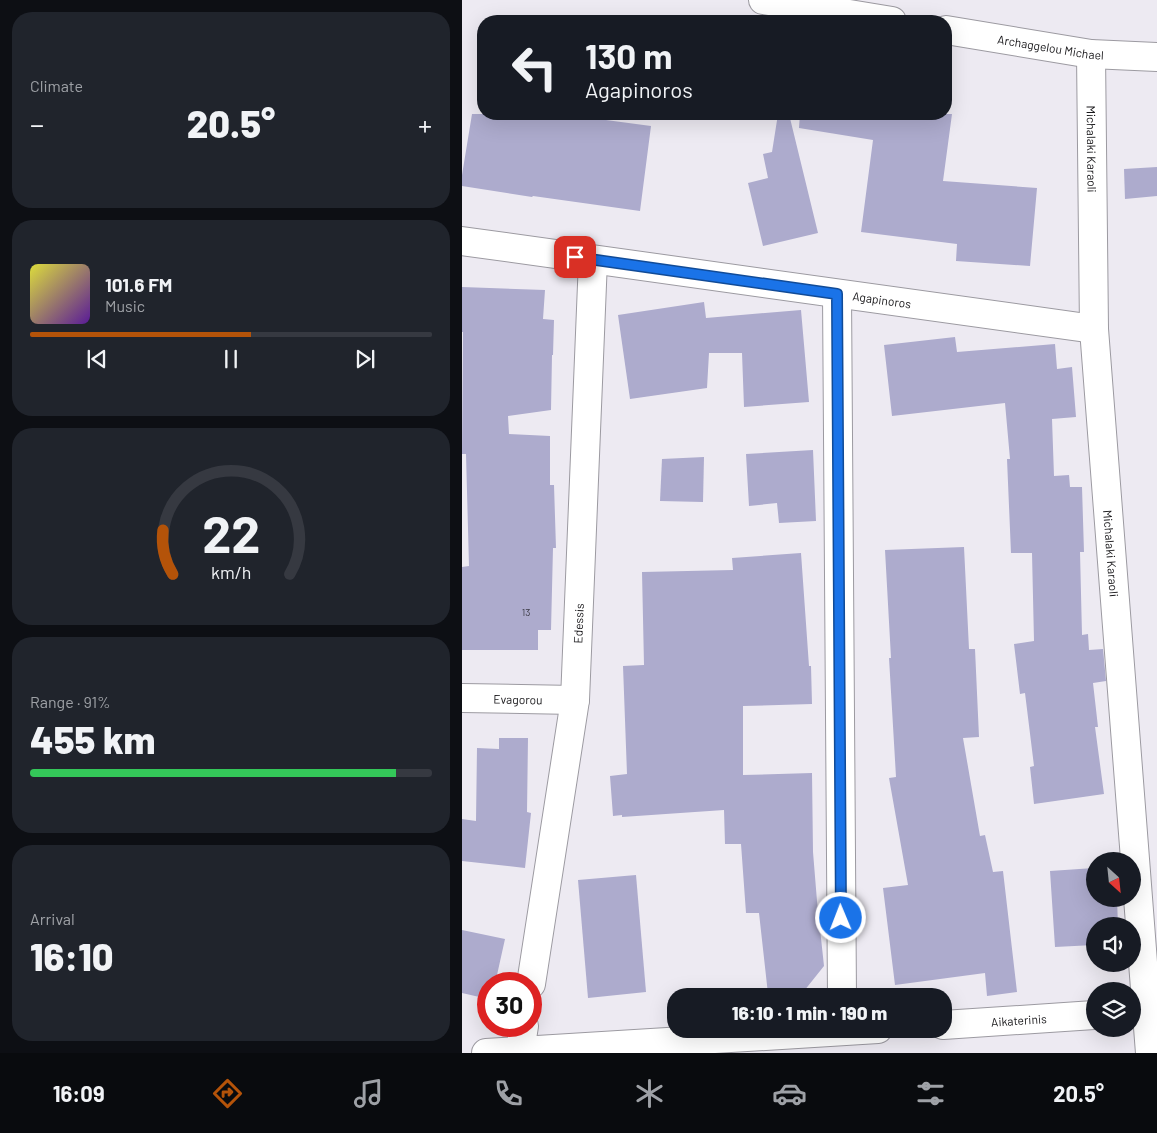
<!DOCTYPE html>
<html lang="en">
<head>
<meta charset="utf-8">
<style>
	body { margin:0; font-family:Barlow,sans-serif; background:#20242c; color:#f1f3f6; height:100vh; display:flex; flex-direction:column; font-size:19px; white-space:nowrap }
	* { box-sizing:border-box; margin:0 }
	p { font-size:16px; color:#9ea1a6 }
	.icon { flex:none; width:28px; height:28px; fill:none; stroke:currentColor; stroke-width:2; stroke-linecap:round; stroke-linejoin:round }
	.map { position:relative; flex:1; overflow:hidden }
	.drawer { display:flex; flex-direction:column; gap:12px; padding:12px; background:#0d0f14; width:462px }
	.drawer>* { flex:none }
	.banner { position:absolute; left:15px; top:15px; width:475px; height:105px; border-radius:20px; box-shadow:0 5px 20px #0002; background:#171b24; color:#f1f3f6; overflow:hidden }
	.needle { width:32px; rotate:153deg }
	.controls { position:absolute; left:624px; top:852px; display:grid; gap:10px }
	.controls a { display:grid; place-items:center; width:55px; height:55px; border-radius:50%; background:#171b24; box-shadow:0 5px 20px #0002; font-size:25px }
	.speed { position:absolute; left:15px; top:972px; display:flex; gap:10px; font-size:25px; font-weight:700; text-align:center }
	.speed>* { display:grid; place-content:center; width:65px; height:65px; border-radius:50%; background:#171b24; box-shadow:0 5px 20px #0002; line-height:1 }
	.speed .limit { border:8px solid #d22; background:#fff; color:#111 }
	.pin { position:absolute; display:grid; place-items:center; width:42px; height:42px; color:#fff; margin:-21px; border-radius:10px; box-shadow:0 2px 8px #0006 }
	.me { position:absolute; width:55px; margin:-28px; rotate:359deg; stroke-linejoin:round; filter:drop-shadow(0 0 4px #0008) }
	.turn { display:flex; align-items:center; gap:18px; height:105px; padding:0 25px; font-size:22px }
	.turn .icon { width:65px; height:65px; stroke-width:2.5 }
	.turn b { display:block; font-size:35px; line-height:42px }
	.big { font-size:38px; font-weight:800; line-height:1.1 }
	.drawer .tile { flex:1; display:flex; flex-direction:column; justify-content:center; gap:8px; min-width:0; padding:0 18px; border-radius:20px; background:#20242c }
	.drawer .dial { align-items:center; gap:0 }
	.dial svg { height:130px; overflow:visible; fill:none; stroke:#363941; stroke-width:7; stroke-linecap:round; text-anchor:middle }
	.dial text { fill:#f1f3f6; stroke:none }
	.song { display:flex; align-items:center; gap:15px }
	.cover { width:60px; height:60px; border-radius:8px; background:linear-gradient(135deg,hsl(60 70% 55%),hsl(270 70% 35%)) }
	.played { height:5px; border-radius:2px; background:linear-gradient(90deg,#b45309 55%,#363941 55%) }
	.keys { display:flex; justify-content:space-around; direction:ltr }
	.heat { display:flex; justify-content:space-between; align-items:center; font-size:28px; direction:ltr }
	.charge { height:8px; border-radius:4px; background:linear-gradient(90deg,#34c759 91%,#363941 0) }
	.trip { position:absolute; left:205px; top:988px; width:285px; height:50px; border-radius:20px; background:#171b24; box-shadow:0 5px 20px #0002; font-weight:800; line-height:50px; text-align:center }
	.tabs { display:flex; height:80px; justify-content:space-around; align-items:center; background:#090b0e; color:#9ea1a6 }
	.tabs .icon { width:35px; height:35px }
	.tabs .selected { color:#b45309 }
	.tabs b { font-size:22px; color:#f1f3f6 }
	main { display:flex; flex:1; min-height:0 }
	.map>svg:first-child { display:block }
</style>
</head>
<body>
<main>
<section class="drawer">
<div class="tile"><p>Climate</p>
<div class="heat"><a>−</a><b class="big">20.5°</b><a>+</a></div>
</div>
<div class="tile">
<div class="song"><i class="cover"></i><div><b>101.6 FM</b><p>Music</p></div></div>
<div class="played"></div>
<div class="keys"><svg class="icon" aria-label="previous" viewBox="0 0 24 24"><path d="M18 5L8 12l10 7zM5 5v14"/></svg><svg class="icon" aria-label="pause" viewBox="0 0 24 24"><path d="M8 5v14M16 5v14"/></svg><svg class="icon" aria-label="next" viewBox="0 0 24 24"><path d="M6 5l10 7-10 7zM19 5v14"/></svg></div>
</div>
<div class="tile dial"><svg viewBox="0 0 100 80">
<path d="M14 69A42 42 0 1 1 86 69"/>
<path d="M14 69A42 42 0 0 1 8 42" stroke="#b45309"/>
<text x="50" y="56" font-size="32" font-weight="700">22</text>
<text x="50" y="72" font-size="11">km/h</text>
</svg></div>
<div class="tile"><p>Range · 91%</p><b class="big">455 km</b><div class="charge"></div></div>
<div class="tile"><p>Arrival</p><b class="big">16:10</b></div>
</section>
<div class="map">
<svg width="695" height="1053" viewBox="0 0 695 1053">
	<rect width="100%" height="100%" fill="#edeaf2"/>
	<!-- building -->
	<g fill="#adabcd">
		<path d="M 10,114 L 99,114 L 189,126 L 178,211 L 71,196 L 70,197 L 0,186 L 0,175 Z"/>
		<path d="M 316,114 L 327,114 L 356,233 L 301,246 L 286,183 L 306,178 L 301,154 L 310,152 Z"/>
		<path d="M 338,114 L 490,114 L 481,181 L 575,188 L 568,266 L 494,261 L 495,244 L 399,232 L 411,140 L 337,128 Z"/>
		<path d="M 695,167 L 695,196 L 663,199 L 662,169 Z"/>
		<path d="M 0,287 L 83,290 L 81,319 L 92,320 L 91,355 L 90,355 L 89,410 L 46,416 L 47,434 L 88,436 L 88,485 L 92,485 L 94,548 L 91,548 L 89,630 L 76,630 L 76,650 L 0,650 L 0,567 L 7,566 L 4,454 L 0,454 L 1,332 L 0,332 Z"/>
		<path d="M 242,302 L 244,318 L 339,310 L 347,402 L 282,407 L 280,353 L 247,353 L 245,388 L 168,399 L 156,315 Z"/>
		<path d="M 493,337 L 495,352 L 593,344 L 595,369 L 610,367 L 614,417 L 590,419 L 592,476 L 607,475 L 608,487 L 620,487 L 622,552 L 618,552 L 620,635 L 626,634 L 627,650 L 641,649 L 644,681 L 631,683 L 636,727 L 633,727 L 642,794 L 572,804 L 568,767 L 572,766 L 563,693 L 558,694 L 552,644 L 572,641 L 570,553 L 549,553 L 545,459 L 548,459 L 543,403 L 430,416 L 422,345 Z"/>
		<path d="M 351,450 L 354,521 L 317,523 L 315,503 L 287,506 L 284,454 Z"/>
		<path d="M 242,457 L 241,502 L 198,501 L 200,459 Z"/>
		<path d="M 502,547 L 507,649 L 513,649 L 517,737 L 501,738 L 518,836 L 523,835 L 531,872 L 541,871 L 555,992 L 525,996 L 523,973 L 433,985 L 421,888 L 446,885 L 427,778 L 434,777 L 427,658 L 429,658 L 423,550 Z"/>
		<path d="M 339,553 L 347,666 L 349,666 L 350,704 L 281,706 L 281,775 L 350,773 L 351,852 L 355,901 L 362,966 L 342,991 L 306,994 L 297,913 L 284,913 L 279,844 L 263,844 L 262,810 L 160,817 L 160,815 L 151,816 L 148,776 L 165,774 L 161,666 L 182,665 L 180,572 L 271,570 L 270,558 Z"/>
		<path d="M 37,738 L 66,738 L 65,812 L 69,813 L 63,868 L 0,861 L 0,819 L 14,821 L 15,748 L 37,749 Z"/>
		<path d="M 632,868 L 632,899 L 655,899 L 656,926 L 632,926 L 632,945 L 593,947 L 588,871 Z"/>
		<path d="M 174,875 L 184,992 L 126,998 L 116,880 Z"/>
		<path d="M 0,930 L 43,939 L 33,984 L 26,984 L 26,999 L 0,993 Z"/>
	</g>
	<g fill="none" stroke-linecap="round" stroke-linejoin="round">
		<defs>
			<g id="street">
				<path id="s1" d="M 629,54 L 632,329 L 688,1053"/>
				<path id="s2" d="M 0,241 L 632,329"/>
				<path d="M 375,294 L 380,996"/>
				<path id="s3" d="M 0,698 L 113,700"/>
				<path id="s4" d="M 69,984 L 113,700 L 131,260"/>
				<path id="s5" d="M 481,1025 L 632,1015"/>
				<path d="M 58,1051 L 62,1026"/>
				<path d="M 24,1053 L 416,1029"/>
			</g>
			<g id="secondary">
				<path d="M 301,0 L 430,21"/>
				<path id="s6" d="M 484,30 L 629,54 L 695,57"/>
			</g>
		</defs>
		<!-- street casing -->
		<use href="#street" stroke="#9c9aa1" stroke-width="30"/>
		<!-- secondary casing -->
		<use href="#secondary" stroke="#9c9aa1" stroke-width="30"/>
		<!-- street -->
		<use href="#street" stroke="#fff" stroke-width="28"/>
		<!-- secondary -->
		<use href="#secondary" stroke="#fff" stroke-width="28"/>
	</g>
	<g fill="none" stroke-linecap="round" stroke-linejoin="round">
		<defs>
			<path id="route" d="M 113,257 L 375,294 L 379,918"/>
		</defs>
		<!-- route casing -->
		<use href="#route" stroke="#114b97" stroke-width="12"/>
		<!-- route -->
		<use href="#route" stroke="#1a73e8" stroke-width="9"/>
	</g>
	<g text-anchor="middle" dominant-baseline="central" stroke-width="4" stroke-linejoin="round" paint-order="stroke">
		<!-- number labels -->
		<g font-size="10" fill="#3c3b46">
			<text x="64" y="612">13</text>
		</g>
		<!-- street labels -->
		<g font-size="12" fill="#171619" stroke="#faf7ff">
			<text stroke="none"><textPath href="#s6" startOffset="106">Archaggelou Michael</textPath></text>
			<text stroke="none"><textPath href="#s1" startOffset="95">Michalaki Karaoli</textPath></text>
			<text stroke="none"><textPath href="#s2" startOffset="424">Agapinoros</textPath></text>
			<text stroke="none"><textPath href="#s1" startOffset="500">Michalaki Karaoli</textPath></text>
			<text stroke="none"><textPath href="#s4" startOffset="364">Edessis</textPath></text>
			<text stroke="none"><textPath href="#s3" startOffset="56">Evagorou</textPath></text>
			<text stroke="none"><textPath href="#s5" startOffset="76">Aikaterinis</textPath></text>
		</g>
	</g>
</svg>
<div class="controls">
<a><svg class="needle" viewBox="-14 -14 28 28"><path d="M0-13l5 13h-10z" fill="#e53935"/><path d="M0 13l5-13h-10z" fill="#9ea1a6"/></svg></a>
<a><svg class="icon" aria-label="sound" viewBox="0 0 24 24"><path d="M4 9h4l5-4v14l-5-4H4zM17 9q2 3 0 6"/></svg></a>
<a><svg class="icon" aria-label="layers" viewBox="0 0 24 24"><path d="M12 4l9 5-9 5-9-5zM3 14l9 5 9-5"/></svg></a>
</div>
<div class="speed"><div class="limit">30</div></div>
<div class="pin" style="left:113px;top:257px;background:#d93025"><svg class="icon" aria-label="arrive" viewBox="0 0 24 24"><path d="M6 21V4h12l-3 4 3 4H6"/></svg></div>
<svg class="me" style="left:379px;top:918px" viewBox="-20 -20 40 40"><circle r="17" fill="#1a73e8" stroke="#fff" stroke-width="3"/><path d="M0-11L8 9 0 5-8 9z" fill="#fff"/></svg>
<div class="trip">16:10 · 1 min · 190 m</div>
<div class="banner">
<div class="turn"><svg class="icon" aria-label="left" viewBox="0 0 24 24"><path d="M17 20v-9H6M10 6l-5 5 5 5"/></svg><div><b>130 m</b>Agapinoros</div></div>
</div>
</div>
</main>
<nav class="tabs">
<b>16:09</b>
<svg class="icon selected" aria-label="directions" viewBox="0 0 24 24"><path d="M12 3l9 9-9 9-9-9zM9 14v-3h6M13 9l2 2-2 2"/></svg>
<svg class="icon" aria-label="music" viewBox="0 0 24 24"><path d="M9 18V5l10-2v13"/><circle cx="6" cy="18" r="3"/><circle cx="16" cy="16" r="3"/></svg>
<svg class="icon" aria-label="phone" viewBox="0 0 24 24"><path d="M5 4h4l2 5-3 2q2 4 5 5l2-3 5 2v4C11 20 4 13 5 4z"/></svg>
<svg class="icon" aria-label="climate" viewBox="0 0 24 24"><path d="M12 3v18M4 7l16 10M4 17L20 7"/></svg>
<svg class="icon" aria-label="car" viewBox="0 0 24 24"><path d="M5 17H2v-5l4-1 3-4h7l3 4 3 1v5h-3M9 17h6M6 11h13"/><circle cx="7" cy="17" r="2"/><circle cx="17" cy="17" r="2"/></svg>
<svg class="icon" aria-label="filters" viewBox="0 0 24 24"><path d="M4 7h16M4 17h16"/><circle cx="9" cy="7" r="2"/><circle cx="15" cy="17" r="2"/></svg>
<b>20.5°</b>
</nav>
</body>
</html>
